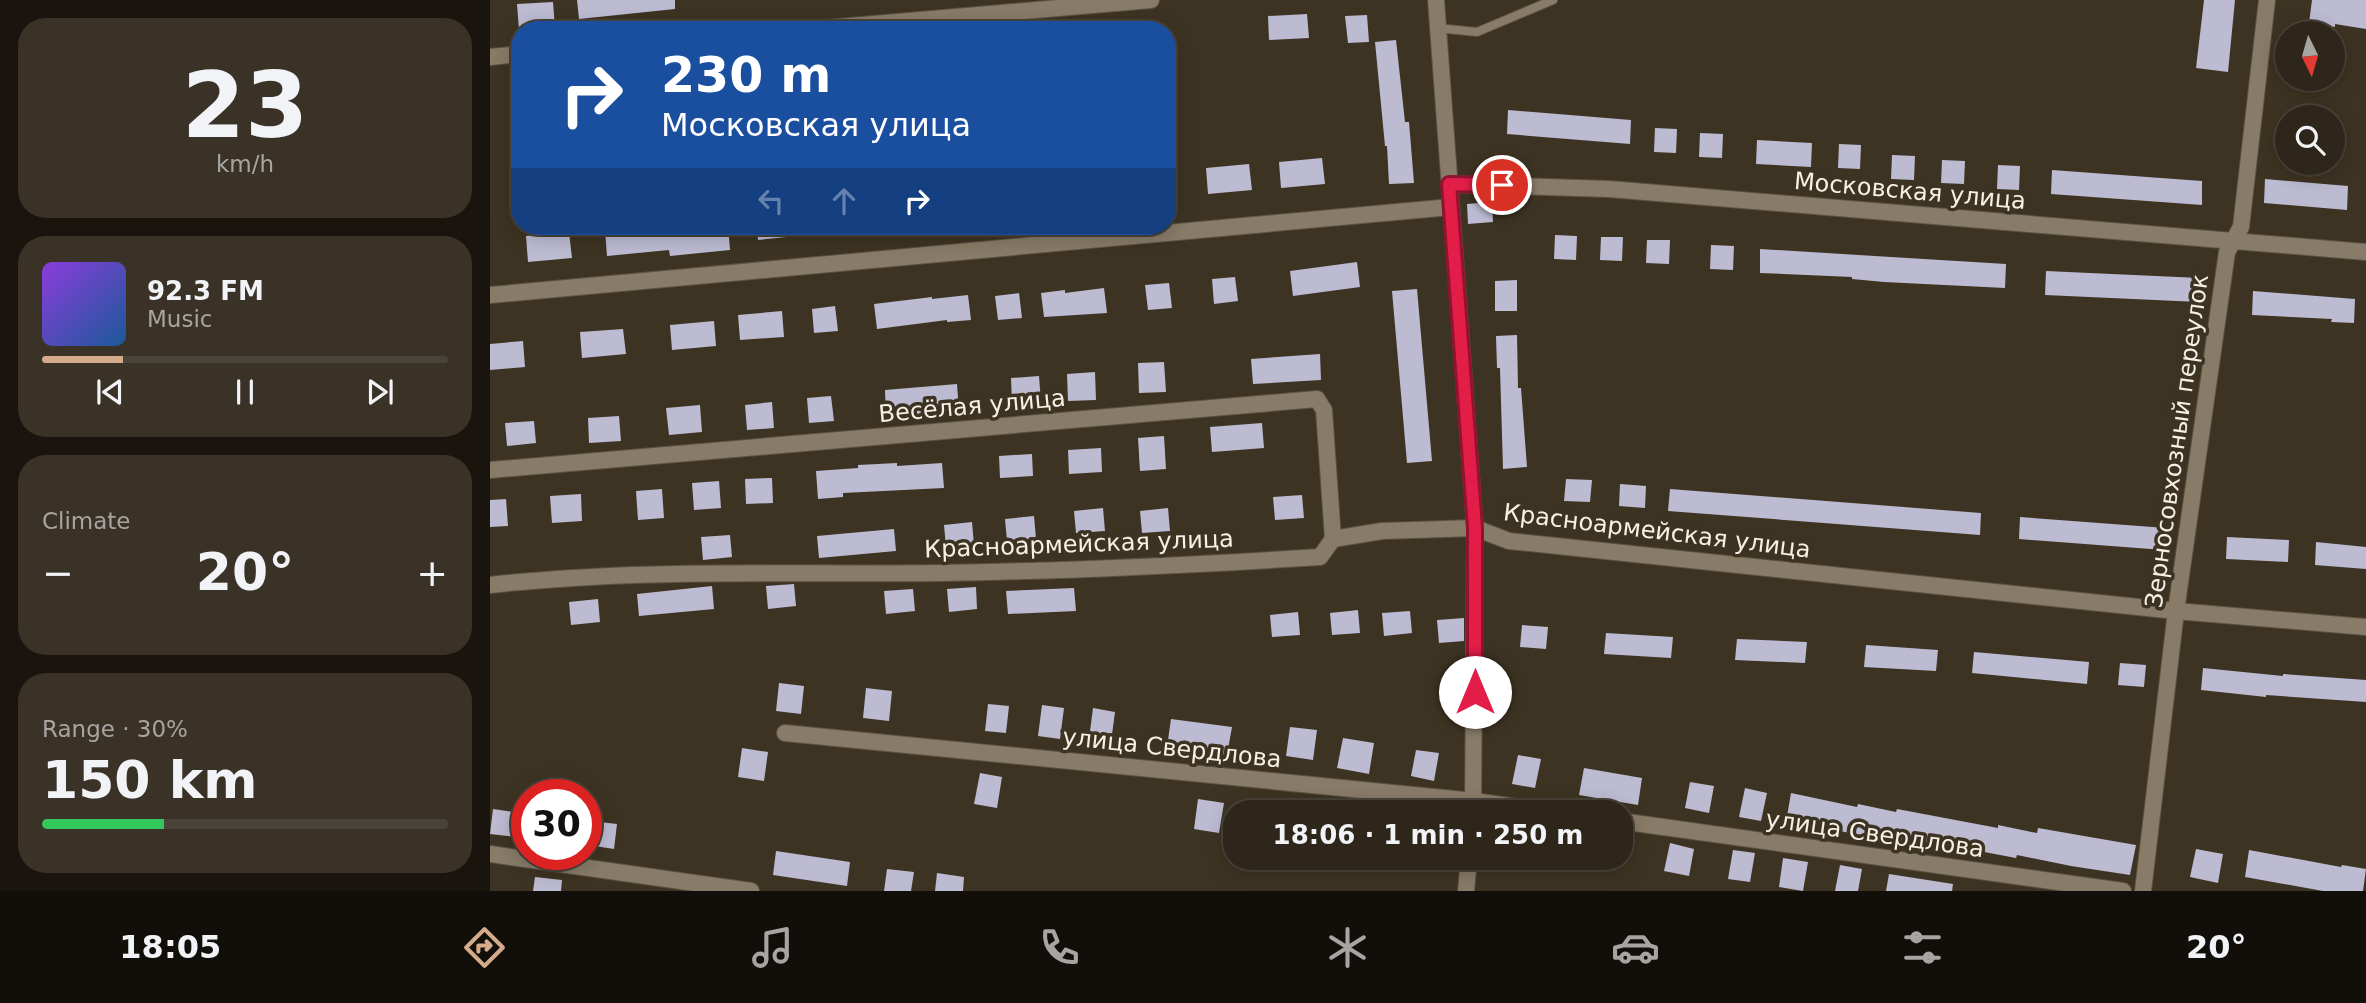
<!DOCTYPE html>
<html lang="en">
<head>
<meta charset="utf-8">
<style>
	body { margin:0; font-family:"DejaVu Sans",sans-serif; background:#3a3227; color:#f1f3f6; height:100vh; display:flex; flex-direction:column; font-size:26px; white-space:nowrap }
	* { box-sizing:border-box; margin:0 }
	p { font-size:23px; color:#a7a5a2 }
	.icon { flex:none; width:38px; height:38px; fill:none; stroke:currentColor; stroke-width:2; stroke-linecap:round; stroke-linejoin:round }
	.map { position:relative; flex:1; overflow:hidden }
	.details { display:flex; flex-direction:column; gap:18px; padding:18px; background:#19150e; width:490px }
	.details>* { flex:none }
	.guide { position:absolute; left:21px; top:21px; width:665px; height:214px; border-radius:28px; box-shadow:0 4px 18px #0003,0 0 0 2px #494339; background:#1a4fa0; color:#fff; overflow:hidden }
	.needle { width:46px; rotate:175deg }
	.buttons { position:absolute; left:1785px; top:21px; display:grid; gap:14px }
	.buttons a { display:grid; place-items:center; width:70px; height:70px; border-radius:50%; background:#2e261a; box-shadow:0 4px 18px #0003,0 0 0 2px #494339; font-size:35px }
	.speed { position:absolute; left:21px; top:779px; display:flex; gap:14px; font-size:35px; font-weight:700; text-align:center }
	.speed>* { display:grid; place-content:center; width:91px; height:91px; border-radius:50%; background:#2e261a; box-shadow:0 4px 18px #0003,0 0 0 2px #494339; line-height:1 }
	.speed .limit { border:10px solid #d22; background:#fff; color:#111 }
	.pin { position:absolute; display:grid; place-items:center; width:60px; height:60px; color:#fff; margin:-30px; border:4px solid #fff; border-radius:50%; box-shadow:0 2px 7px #0007 }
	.me { position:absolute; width:77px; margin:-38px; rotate:0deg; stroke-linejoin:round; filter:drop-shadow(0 0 5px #0008) }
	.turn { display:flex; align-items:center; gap:24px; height:147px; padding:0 35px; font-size:32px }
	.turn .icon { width:91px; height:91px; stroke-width:2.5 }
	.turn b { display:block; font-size:49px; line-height:60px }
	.lanes { display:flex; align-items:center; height:66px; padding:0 35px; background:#0003; justify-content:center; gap:35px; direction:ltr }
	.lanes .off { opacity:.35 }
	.big { font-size:52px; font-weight:700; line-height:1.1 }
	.details .card { flex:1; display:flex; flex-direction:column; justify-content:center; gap:10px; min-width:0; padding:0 24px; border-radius:28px; background:#3a3227 }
	.details .dial { align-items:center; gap:0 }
	.dial b { font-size:91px; line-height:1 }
	.song { display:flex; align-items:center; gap:21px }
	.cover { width:84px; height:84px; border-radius:10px; background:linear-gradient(135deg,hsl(270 70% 55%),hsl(210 70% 35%)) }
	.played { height:7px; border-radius:4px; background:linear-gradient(90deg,#d6ab8b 20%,#494339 20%) }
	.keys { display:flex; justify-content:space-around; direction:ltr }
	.heat { display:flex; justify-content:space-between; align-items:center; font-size:38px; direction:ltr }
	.charge { height:10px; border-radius:5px; background:linear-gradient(90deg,#34c759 30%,#494339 0) }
	.trip { position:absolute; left:733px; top:800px; width:410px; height:70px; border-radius:28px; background:#2e261a; box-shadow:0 4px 18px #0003,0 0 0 2px #494339; font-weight:700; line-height:70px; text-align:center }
	.menu { display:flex; height:112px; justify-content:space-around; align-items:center; background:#120f0a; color:#a7a5a2 }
	.menu .icon { width:49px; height:49px }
	.menu .selected { color:#d6ab8b }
	.menu b { font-size:32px; color:#f1f3f6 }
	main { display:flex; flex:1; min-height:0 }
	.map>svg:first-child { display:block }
</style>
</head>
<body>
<main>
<section class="details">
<div class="card dial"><b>23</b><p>km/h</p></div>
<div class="card">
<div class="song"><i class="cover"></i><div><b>92.3 FM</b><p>Music</p></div></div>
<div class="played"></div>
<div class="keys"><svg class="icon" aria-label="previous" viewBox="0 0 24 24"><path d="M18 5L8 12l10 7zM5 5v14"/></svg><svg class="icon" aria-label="pause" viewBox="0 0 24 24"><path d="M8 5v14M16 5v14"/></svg><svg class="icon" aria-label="next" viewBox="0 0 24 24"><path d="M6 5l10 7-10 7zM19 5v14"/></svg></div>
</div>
<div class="card"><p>Climate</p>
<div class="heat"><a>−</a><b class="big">20°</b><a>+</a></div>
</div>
<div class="card"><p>Range · 30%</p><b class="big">150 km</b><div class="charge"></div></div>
</section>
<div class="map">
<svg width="1876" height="891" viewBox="0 0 1876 891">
	<rect width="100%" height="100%" fill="#3d3322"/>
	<!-- building -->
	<g fill="#bcbbd2">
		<path d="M 87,0 L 185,0 L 185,9 L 89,19 Z"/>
		<path d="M 1714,0 L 1745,0 L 1738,72 L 1706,68 Z"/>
		<path d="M 1822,0 L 1876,0 L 1876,29 L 1845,24 L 1845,27 L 1819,23 Z"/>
		<path d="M 63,2 L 65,28 L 29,30 L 27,4 Z"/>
		<path d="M 817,14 L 819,38 L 779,40 L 778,16 Z"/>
		<path d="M 877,15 L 879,42 L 858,43 L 855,16 Z"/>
		<path d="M 906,40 L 915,122 L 919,122 L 924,183 L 899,184 L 897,146 L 895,146 L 885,42 Z"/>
		<path d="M 1018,110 L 1141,120 L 1140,144 L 1017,134 Z"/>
		<path d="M 1165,128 L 1187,129 L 1186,153 L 1164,152 Z"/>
		<path d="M 1210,133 L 1233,134 L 1232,158 L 1209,157 Z"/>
		<path d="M 1267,140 L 1322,143 L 1321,167 L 1266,164 Z"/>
		<path d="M 1349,144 L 1371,145 L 1370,169 L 1348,168 Z"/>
		<path d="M 1402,155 L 1425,156 L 1424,180 L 1401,179 Z"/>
		<path d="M 832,158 L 835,184 L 791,188 L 789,162 Z"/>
		<path d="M 1452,160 L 1475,161 L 1474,184 L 1451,183 Z"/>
		<path d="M 759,164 L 762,190 L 718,194 L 716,168 Z"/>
		<path d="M 1508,165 L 1530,166 L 1529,190 L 1507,189 Z"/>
		<path d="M 1562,170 L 1712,181 L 1712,205 L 1561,194 Z"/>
		<path d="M 1775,179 L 1858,186 L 1857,210 L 1774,203 Z"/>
		<path d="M 1002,202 L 1003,222 L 978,224 L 977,204 Z"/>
		<path d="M 158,226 L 159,234 L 238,226 L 240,250 L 180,256 L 179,250 L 117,256 L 115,230 Z"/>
		<path d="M 267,226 L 326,226 L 326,234 L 268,240 Z"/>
		<path d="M 79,232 L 82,258 L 38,262 L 36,236 Z"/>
		<path d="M 1065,235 L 1087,236 L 1086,260 L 1064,259 Z"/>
		<path d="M 1111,237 L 1133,237 L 1132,261 L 1110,260 Z"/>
		<path d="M 1157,240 L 1180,240 L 1179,264 L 1156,263 Z"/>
		<path d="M 1221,245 L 1244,246 L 1243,270 L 1220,269 Z"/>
		<path d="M 1270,249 L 1516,264 L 1515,288 L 1394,282 L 1362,279 L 1362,277 L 1270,273 Z"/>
		<path d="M 867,262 L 870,287 L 803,296 L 800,271 Z"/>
		<path d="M 1556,271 L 1710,278 L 1709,302 L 1555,295 Z"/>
		<path d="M 745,277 L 748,301 L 724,304 L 722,279 Z"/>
		<path d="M 1027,280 L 1027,311 L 1005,311 L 1005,281 Z"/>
		<path d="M 679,283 L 682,308 L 658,310 L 655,285 Z"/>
		<path d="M 614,288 L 617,313 L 554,317 L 551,293 L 575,290 L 575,293 Z"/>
		<path d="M 927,289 L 942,461 L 917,463 L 902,291 Z"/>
		<path d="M 1763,291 L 1865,299 L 1864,323 L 1841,322 L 1842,319 L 1762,315 Z"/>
		<path d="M 529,293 L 532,318 L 508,320 L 505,296 Z"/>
		<path d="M 478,295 L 481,320 L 457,322 L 457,320 L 387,329 L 384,304 L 442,297 L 442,299 Z"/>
		<path d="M 345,306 L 348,331 L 324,333 L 322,309 Z"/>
		<path d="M 292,311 L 294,337 L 250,340 L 248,315 Z"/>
		<path d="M 224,321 L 226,346 L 182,350 L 180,325 Z"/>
		<path d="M 133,329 L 136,354 L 92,358 L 90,332 Z"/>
		<path d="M 1027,335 L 1028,388 L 1031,388 L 1037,467 L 1013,469 L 1010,368 L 1007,368 L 1006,336 Z"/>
		<path d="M 33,341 L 35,367 L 0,370 L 0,344 Z"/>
		<path d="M 830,354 L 831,380 L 763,384 L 761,359 Z"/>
		<path d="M 674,362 L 676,392 L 649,393 L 648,363 Z"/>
		<path d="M 605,372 L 606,400 L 578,401 L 577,374 Z"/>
		<path d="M 549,376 L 551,403 L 522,405 L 521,378 Z"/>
		<path d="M 467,384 L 469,411 L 396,417 L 395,390 Z"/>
		<path d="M 341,396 L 344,421 L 319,423 L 317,398 Z"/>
		<path d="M 282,402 L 284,428 L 257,430 L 255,405 Z"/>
		<path d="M 210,405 L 212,432 L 179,435 L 176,408 Z"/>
		<path d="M 129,416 L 131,441 L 99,443 L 98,418 Z"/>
		<path d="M 44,421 L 46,443 L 17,446 L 15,423 Z"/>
		<path d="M 772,423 L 774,448 L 722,452 L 720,427 Z"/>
		<path d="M 674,436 L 676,469 L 650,471 L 648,438 Z"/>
		<path d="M 611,448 L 612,472 L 579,474 L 578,450 Z"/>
		<path d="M 542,454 L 543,476 L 510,478 L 509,456 Z"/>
		<path d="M 407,463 L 407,466 L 452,463 L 454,488 L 353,493 L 353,497 L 328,499 L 326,471 L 368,468 L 368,465 Z"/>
		<path d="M 282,478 L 283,503 L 256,504 L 255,479 Z"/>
		<path d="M 1076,479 L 1102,480 L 1100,502 L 1074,501 Z"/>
		<path d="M 229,481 L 231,508 L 204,510 L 202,483 Z"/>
		<path d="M 1130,484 L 1156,486 L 1155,508 L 1129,506 Z"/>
		<path d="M 172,489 L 174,518 L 148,520 L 146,491 Z"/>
		<path d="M 1180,489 L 1491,513 L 1490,535 L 1178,511 Z"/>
		<path d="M 91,494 L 92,521 L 62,523 L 60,496 Z"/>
		<path d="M 812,495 L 814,518 L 785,520 L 783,497 Z"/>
		<path d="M 16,499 L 18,526 L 0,527 L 0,500 Z"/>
		<path d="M 613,508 L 615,531 L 586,533 L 584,511 Z"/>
		<path d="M 678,508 L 680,531 L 652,533 L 650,511 Z"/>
		<path d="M 544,516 L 546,539 L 517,541 L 515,519 Z"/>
		<path d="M 1530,517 L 1676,528 L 1674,550 L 1529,539 Z"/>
		<path d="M 482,522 L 484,545 L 456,547 L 454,525 Z"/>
		<path d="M 404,529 L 406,551 L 329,558 L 327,536 Z"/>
		<path d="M 240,535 L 242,557 L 213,560 L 211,537 Z"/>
		<path d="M 1737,537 L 1799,540 L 1798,562 L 1736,559 Z"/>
		<path d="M 1826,542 L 1876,547 L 1876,569 L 1825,565 Z"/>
		<path d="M 304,584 L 306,606 L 278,609 L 276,586 Z"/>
		<path d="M 222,586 L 224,609 L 149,616 L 147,594 Z"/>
		<path d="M 486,587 L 487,609 L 459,612 L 457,589 Z"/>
		<path d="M 584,588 L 586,611 L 518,614 L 516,591 Z"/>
		<path d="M 423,589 L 425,611 L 396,614 L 394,591 Z"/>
		<path d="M 108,599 L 110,622 L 81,625 L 79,602 Z"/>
		<path d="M 868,610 L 870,633 L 842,635 L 840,613 Z"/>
		<path d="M 920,611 L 922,633 L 894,636 L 892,613 Z"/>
		<path d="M 808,612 L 810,635 L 782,637 L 780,615 Z"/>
		<path d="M 974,618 L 974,641 L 949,643 L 947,620 Z"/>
		<path d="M 1032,625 L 1058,627 L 1056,649 L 1030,647 Z"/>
		<path d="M 1116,633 L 1183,637 L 1181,658 L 1114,654 Z"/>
		<path d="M 1247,639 L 1317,642 L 1315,663 L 1245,660 Z"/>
		<path d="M 1376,645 L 1448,650 L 1446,671 L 1374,667 Z"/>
		<path d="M 1484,652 L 1599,662 L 1597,684 L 1482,673 Z"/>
		<path d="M 1630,663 L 1656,665 L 1654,687 L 1628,685 Z"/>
		<path d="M 1713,668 L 1793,676 L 1793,674 L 1876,680 L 1876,702 L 1776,695 L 1776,697 L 1711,690 Z"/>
		<path d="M 289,683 L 314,686 L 311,714 L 286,711 Z"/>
		<path d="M 376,688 L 402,691 L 399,721 L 373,718 Z"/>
		<path d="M 498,704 L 519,706 L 516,733 L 495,731 Z"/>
		<path d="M 552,705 L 574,708 L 570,739 L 548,736 Z"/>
		<path d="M 603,708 L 625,712 L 621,742 L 599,739 Z"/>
		<path d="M 681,719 L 742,727 L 737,755 L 677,747 Z"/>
		<path d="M 800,727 L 827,730 L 823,760 L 796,756 Z"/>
		<path d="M 853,738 L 884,743 L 879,774 L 847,768 Z"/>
		<path d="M 252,748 L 278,752 L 274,781 L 248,777 Z"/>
		<path d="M 926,750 L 949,753 L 944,781 L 921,776 Z"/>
		<path d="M 1028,755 L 1051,759 L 1045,788 L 1022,784 Z"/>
		<path d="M 1094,768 L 1152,778 L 1148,805 L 1089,795 Z"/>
		<path d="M 490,773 L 512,777 L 507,808 L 484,804 Z"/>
		<path d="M 1200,782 L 1224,786 L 1219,813 L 1195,808 Z"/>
		<path d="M 1255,788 L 1277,793 L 1271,821 L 1249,817 Z"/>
		<path d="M 1301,793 L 1367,807 L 1368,804 L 1406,812 L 1407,809 L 1508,828 L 1508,825 L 1547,833 L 1548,828 L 1646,845 L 1640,875 L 1581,866 L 1527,855 L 1526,858 L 1457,845 L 1456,848 L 1425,842 L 1425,844 L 1296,822 Z"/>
		<path d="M 708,799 L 734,803 L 729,833 L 704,829 Z"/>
		<path d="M 3,809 L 30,813 L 27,837 L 0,834 Z"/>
		<path d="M 101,821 L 127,824 L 124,849 L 98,845 Z"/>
		<path d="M 1180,843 L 1204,849 L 1199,876 L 1174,871 Z"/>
		<path d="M 1706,849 L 1733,854 L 1728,883 L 1700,877 Z"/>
		<path d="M 1243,850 L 1265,853 L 1260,882 L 1238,879 Z"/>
		<path d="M 1759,850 L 1851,867 L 1852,865 L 1876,869 L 1873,891 L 1833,891 L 1755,877 Z"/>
		<path d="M 286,851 L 360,862 L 357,886 L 283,875 Z"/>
		<path d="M 1293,858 L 1318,862 L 1313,891 L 1289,887 Z"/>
		<path d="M 1350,865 L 1372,869 L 1368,891 L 1345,891 Z"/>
		<path d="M 397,869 L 424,872 L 421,891 L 394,891 Z"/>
		<path d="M 447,873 L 474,877 L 473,891 L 445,891 Z"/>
		<path d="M 1399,874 L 1463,884 L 1462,891 L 1396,891 Z"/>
		<path d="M 45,877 L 72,880 L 71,891 L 43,891 Z"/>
	</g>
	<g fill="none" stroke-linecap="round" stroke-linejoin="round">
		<defs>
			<path id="lane" d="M 947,28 L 987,32 L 1063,0"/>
			<g id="street">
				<path d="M 946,0 L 985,528 L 983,812"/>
				<path d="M 314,30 L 661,0"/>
				<path d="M 0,57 L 30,54"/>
				<path d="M 959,184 L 1119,189 L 1876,252"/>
				<path d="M 0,295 L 961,207"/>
				<path d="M 0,470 L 827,399 L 834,410 L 843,539"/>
				<path d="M 0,585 C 150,568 300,575 450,573 C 576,571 704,565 830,557 L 843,539 L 892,531 L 985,528 L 1019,541 L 1686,611 L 1876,627"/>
				<path d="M 295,733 L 984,801 L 1063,812"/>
				<path d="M 1130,821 L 1633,891"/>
				<path d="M 0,854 L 261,891"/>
				<path d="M 976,891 L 979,858"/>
				<path d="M 1653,891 L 1686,611 L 1737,252 L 1751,227 L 1777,0"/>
			</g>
		</defs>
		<!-- lane casing -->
		<use href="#lane" stroke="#5b5243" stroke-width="10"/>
		<!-- street casing -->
		<use href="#street" stroke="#5b5243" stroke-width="18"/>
		<!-- lane -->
		<use href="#lane" stroke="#887b68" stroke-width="8"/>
		<!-- street -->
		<use href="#street" stroke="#887b68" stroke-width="16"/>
	</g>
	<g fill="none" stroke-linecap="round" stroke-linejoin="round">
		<defs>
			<path id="route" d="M 985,692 L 985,528 L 959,184 L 1012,185"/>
		</defs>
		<!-- route casing -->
		<use href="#route" stroke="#92132f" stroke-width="18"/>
		<!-- route -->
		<use href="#route" stroke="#e11d48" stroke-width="12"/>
	</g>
	<g text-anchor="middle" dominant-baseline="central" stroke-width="7" stroke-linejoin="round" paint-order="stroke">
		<!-- street labels -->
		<g font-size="24" fill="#f7f0e5" stroke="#3d3322">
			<text transform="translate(1420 191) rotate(5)">Московская улица</text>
			<text transform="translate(482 406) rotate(-5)">Весёлая улица</text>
			<text transform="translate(1687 441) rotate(-82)">Зерносовхозный переулок</text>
			<text transform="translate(1167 531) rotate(7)">Красноармейская улица</text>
			<text transform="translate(589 544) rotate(-2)">Красноармейская улица</text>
			<text transform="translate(682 748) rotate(6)">улица Свердлова</text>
			<text transform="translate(1385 834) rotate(8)">улица Свердлова</text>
		</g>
	</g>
</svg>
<div class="buttons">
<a><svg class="needle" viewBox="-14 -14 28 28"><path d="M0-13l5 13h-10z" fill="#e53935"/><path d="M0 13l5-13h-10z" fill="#a7a5a2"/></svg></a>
<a><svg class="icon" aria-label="search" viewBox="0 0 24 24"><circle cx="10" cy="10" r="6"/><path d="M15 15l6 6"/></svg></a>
</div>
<div class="speed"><div class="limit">30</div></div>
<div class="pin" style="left:1012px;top:185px;background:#d93025"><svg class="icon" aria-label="arrive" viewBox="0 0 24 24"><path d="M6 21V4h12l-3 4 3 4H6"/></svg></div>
<svg class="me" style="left:985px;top:692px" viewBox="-20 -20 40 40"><circle r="19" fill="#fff"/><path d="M0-13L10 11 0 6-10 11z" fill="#e11d48"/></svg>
<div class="trip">18:06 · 1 min · 250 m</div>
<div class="guide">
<div class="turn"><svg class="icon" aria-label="right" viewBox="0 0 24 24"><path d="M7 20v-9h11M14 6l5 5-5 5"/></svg><div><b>230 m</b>Московская улица</div></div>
<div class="lanes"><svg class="icon off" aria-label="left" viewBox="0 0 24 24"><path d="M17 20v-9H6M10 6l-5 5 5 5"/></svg><svg class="icon off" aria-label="ahead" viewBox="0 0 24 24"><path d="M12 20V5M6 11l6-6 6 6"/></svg><svg class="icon" aria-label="right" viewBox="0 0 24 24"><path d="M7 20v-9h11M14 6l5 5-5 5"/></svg></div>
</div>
</div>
</main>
<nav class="menu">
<b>18:05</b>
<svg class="icon selected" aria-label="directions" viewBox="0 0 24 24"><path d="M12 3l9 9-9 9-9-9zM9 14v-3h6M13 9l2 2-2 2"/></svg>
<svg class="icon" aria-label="music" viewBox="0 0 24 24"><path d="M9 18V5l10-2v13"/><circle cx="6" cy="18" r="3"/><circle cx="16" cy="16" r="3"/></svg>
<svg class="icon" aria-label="phone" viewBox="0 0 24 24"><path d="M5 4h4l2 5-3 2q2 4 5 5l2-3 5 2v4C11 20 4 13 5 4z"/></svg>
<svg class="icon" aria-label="climate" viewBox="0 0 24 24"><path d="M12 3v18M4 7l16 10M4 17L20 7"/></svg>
<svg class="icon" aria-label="car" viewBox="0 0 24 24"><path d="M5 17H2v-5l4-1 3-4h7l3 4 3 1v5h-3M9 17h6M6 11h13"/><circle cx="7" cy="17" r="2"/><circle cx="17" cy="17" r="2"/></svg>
<svg class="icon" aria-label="filters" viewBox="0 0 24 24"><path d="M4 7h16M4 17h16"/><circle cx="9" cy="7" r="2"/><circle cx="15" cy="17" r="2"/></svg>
<b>20°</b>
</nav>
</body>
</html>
